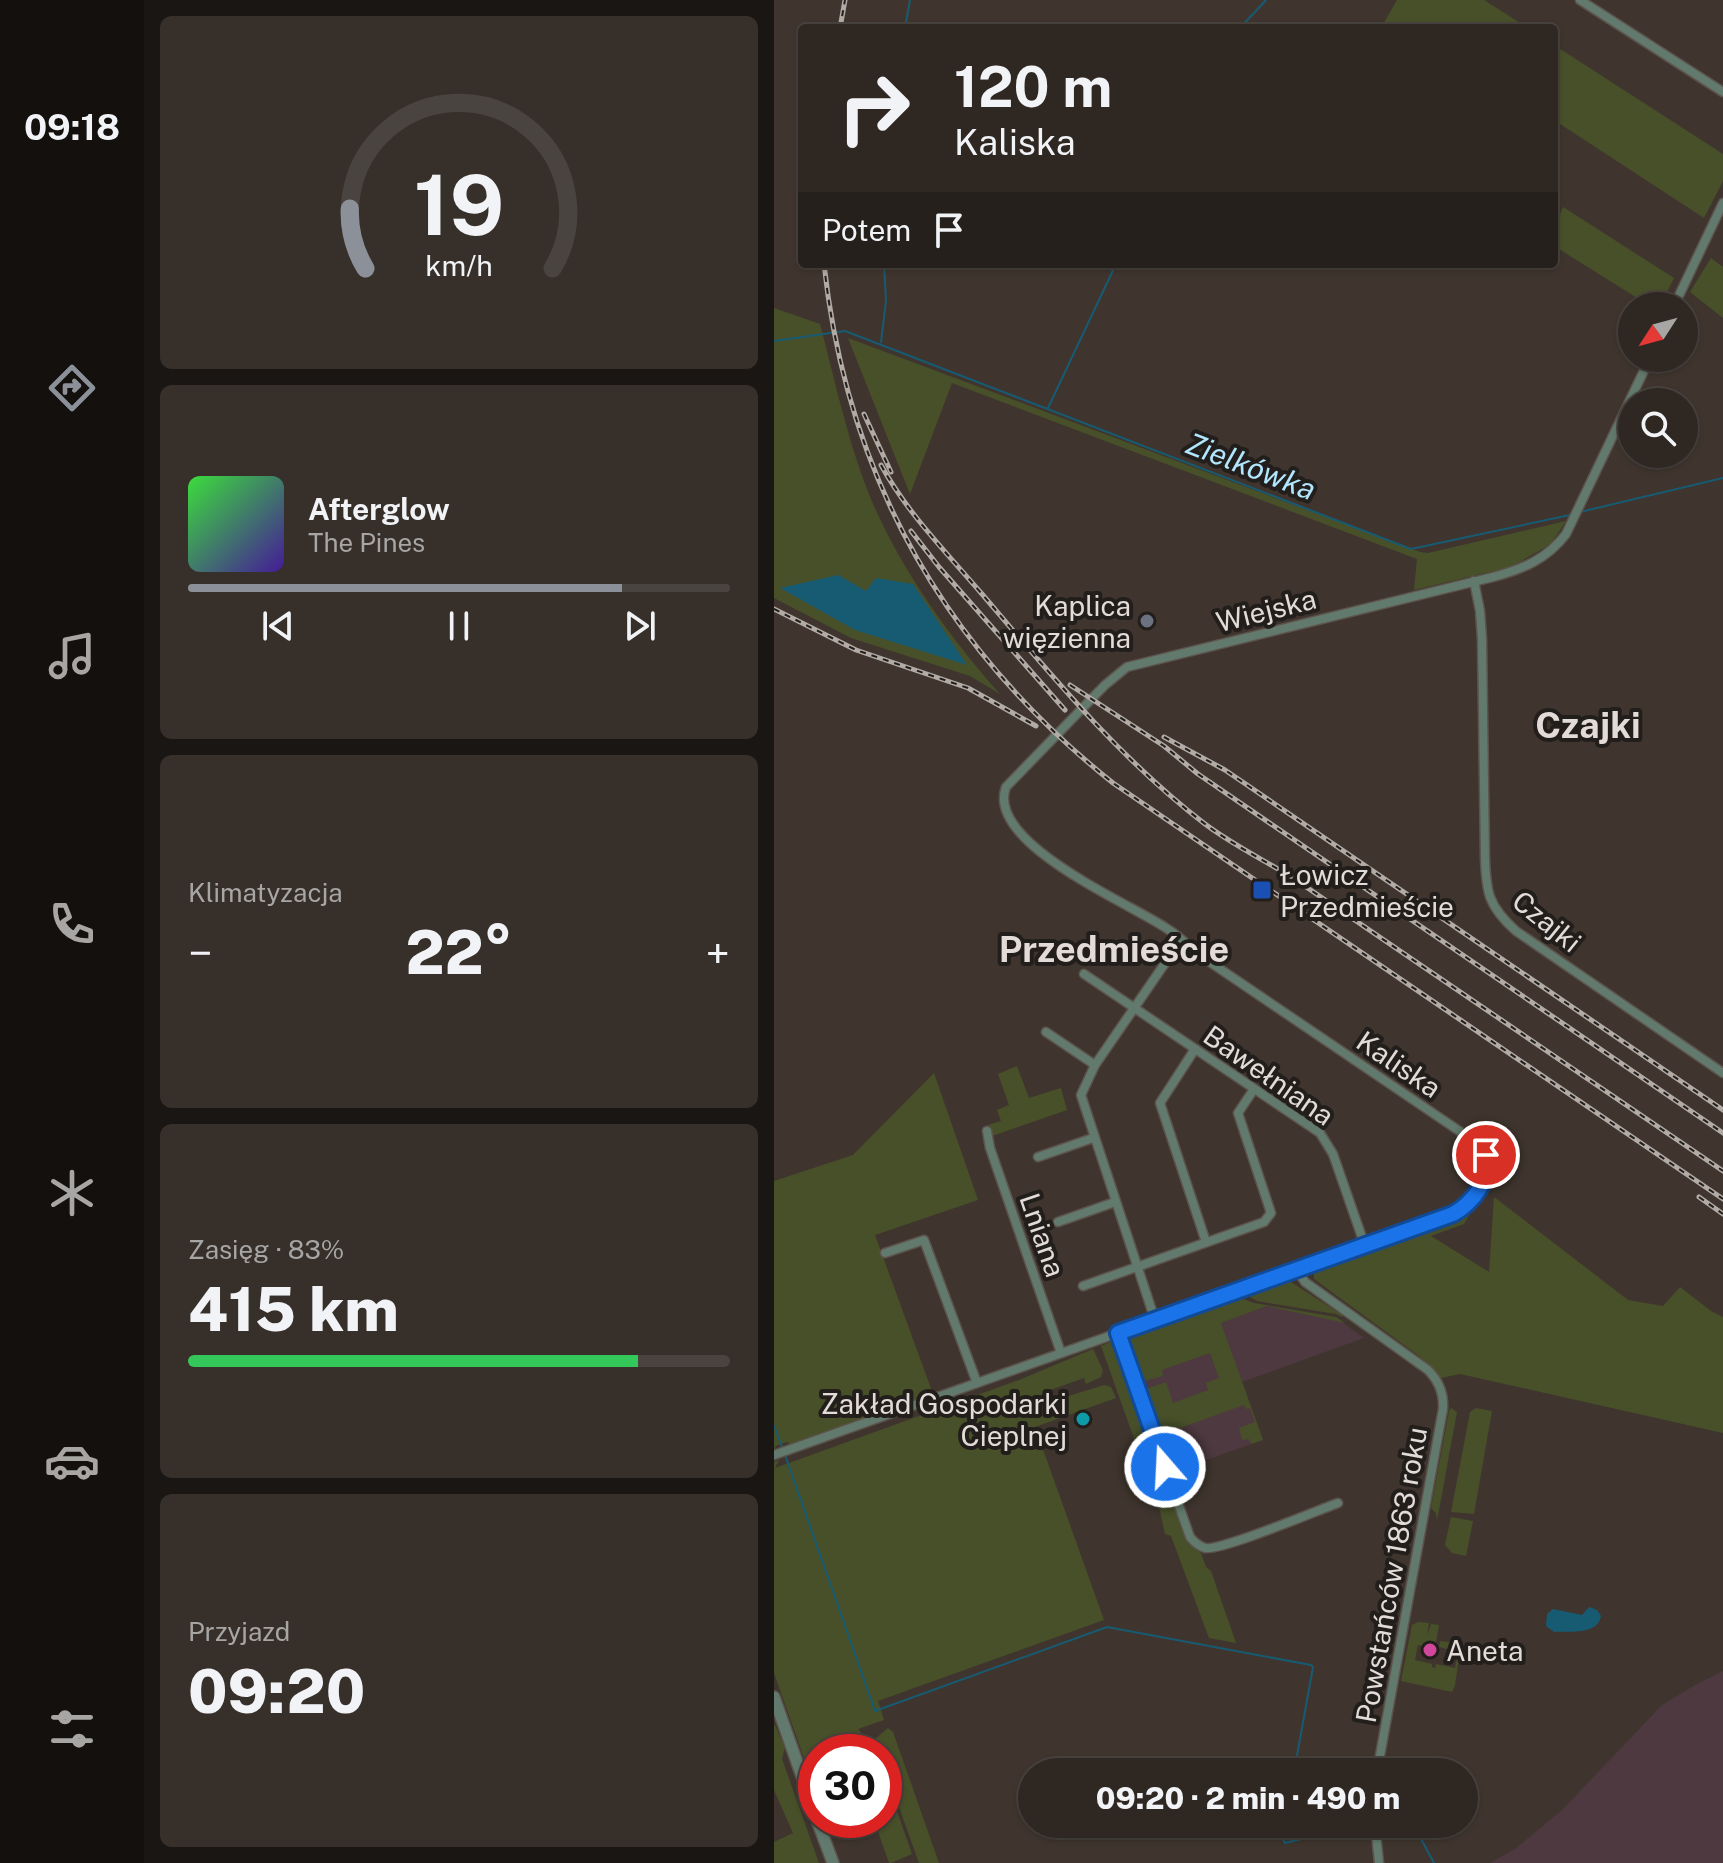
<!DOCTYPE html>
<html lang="pl">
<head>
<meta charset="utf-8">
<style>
	body { margin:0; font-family:"Public Sans",sans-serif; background:#37302a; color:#f1f3f6; height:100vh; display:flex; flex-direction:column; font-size:30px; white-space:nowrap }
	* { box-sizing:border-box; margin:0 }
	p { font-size:26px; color:#a7a6a5 }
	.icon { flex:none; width:44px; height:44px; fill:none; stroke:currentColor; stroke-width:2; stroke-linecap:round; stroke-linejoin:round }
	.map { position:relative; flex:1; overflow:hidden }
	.side { display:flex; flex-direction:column; gap:16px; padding:16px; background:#1a1613; width:630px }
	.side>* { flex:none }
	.banner { position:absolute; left:24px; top:24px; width:760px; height:244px; border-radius:8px; box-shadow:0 2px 6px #0004,0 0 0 2px #4a4440; background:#2f2822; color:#f1f3f6; overflow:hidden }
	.needle { width:52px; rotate:234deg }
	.fabs { position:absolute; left:844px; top:292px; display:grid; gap:16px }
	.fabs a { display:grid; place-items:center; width:80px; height:80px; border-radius:50%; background:#2f2822; box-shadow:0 2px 6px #0004,0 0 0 2px #4a4440; font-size:40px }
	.speed { position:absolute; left:24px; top:1734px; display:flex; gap:16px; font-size:40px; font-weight:700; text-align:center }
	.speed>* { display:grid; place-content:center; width:104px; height:104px; border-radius:50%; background:#2f2822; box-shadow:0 2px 6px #0004,0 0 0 2px #4a4440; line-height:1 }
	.speed .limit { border:12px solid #d22; background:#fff; color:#111 }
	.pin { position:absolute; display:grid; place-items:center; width:68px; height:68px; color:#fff; margin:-34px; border:4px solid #fff; border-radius:50%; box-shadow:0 2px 8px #0007 }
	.me { position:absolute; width:88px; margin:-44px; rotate:341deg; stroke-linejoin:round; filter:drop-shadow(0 0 6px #0008) }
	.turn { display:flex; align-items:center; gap:28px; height:168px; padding:0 24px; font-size:36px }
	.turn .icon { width:104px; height:104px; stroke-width:2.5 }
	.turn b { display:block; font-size:56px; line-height:68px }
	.then { display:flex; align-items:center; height:76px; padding:0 24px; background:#0003; gap:16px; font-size:30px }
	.big { font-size:60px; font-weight:800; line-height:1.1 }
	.side .widget { flex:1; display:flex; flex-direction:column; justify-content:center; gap:12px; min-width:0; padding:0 28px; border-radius:12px; background:#37302a }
	.side .dial { align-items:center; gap:0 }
	.dial svg { height:208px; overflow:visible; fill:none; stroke:#4a4440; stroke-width:7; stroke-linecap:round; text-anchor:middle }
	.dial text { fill:#f1f3f6; stroke:none }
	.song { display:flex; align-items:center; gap:24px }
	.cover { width:96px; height:96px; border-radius:12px; background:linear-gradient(135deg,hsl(120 70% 55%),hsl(260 70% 35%)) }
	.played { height:8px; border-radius:4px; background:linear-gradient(90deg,#8c9099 80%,#4a4440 80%) }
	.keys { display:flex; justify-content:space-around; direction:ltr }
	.heat { display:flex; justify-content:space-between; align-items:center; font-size:44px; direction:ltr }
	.charge { height:12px; border-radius:6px; background:linear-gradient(90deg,#34c759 83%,#4a4440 0) }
	.trip { position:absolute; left:244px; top:1758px; width:460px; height:80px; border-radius:40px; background:#2f2822; box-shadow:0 2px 6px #0004,0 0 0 2px #4a4440; font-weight:800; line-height:80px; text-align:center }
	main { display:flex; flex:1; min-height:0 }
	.menu { display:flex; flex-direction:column; width:144px; justify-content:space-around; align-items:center; background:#13100e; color:#a7a6a5 }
	.menu .icon { width:56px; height:56px }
	.menu .selected { color:#8c9099 }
	.menu b { font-size:36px; color:#f1f3f6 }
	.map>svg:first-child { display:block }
</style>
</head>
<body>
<main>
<nav class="menu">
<b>09:18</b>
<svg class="icon selected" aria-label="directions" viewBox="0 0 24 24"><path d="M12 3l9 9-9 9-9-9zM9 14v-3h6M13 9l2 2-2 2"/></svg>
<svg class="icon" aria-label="music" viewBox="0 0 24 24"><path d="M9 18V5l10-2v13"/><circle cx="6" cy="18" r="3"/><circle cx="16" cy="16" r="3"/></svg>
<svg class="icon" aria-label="phone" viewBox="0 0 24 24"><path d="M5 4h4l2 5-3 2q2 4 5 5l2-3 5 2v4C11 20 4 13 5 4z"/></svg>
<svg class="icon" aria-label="climate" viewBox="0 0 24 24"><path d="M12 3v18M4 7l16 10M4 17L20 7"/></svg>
<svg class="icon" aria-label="car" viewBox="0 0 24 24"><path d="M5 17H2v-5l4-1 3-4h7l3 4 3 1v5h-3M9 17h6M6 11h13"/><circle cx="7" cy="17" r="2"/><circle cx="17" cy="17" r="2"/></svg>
<svg class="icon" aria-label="filters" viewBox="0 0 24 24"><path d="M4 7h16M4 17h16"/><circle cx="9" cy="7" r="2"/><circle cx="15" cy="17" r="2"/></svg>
</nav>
<section class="side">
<div class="widget dial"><svg viewBox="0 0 100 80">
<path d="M14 69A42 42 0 1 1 86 69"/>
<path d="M14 69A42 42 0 0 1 8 46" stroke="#8c9099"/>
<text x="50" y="56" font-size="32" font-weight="700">19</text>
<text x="50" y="72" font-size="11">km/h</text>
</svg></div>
<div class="widget">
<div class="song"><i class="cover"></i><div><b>Afterglow</b><p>The Pines</p></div></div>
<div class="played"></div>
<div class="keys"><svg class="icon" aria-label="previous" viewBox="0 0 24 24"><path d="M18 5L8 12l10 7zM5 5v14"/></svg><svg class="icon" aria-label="pause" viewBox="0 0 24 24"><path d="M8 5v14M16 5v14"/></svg><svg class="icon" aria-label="next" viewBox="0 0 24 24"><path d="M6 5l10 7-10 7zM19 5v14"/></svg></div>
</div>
<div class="widget"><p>Klimatyzacja</p>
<div class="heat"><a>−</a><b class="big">22°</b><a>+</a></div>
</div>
<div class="widget"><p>Zasięg · 83%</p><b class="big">415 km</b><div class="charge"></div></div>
<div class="widget"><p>Przyjazd</p><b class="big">09:20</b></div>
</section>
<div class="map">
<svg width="949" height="1863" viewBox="0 0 949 1863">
	<rect width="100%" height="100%" fill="#3f352e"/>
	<!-- commercial -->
	<g fill="#4d393f">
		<path d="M 493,1306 L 565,1320 L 590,1338 L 468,1382 L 489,1440 L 401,1471 L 360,1354 Z"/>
		<path d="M 949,1671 L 949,1863 L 716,1863 L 741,1849 L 787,1811 L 888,1705 L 921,1685 Z"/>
	</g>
	<!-- green -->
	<g fill="#485029">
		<path d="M 623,0 L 710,0 L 754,28 L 607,28 Z"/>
		<path d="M 780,45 L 949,154 L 949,181 L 930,218 L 780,120 Z"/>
		<path d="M 789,207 L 900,278 L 886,306 L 876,306 L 780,246 L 780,228 Z"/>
		<path d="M 937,258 L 949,267 L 949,318 L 916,292 Z"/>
		<path d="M 0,308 L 46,324 C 62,384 75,448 100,506 C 130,574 177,639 226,694 L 196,676 L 77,638 L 0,598 Z"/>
		<path d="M 74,338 L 646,552 L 654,553 L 792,521 L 777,544 L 737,567 L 640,590 L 643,559 L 178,383 L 136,494 Z"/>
		<path d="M 243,1066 L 255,1098 L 287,1088 L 293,1110 L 218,1136 L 214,1125 L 227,1121 L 223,1110 L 235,1105 L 224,1074 Z"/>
		<path d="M 160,1073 L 204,1200 L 101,1235 L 159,1394 L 16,1444 L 13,1442 L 2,1446 L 0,1450 L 0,1181 L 79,1155 Z"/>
		<path d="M 720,1197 L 854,1300 L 889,1306 L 906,1287 L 937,1311 L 949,1317 L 949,1433 L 686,1374 L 667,1378 L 645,1356 L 540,1279 L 540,1272 L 545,1269 L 677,1222 L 695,1211 L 697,1212 L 690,1224 L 657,1236 L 715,1272 Z"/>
		<path d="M 514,1280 L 568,1315 L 568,1317 L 562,1314 L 483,1301 L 471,1294 L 502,1281 Z"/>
		<path d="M 464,1297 L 480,1303 L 562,1317 L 571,1323 L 493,1306 L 447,1323 L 489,1440 L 477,1444 L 475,1439 L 468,1440 L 465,1428 L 481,1422 L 476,1408 L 472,1409 L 470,1405 L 395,1432 L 396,1437 L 390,1438 L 381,1415 L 376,1415 L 371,1398 L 372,1389 L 392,1382 L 399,1403 L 434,1390 L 432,1383 L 445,1378 L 436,1353 L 388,1370 L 389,1376 L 367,1382 L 351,1338 Z"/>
		<path d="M 339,1341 L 343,1343 L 415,1544 L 427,1553 L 432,1567 L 437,1571 L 462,1643 L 435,1638 L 397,1536 L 391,1534 L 386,1511 L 327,1346 Z"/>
		<path d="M 319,1349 L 329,1370 L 327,1377 L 312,1384 L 310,1378 L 268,1393 L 272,1403 L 330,1385 L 337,1387 L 342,1398 L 261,1427 L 330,1620 L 104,1701 L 110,1720 L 84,1729 L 91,1737 L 74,1752 L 42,1752 L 42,1765 L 39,1767 L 42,1792 L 0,1673 L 0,1462 L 5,1460 L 1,1468 L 15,1463 L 245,1380 Z"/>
		<path d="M 677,1408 L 683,1412 L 663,1521 L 662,1513 L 657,1508 L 675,1411 Z"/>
		<path d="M 702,1408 L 718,1411 L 700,1514 L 677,1512 L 696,1412 Z"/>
		<path d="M 677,1517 L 699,1521 L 692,1556 L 678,1553 L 671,1545 Z"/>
		<path d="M 644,1622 L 655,1623 L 653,1635 L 657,1624 L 665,1625 L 661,1648 L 644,1645 L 641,1660 L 658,1664 L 658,1667 L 661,1668 L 662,1664 L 681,1668 L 684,1652 L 665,1647 L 666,1641 L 687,1644 L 681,1685 L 678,1692 L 627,1681 L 638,1625 Z"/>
		<path d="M 0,1723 L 11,1747 L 8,1759 L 45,1863 L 0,1863 L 0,1842 L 19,1833 L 0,1790 Z"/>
		<path d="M 114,1728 L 119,1732 L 165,1863 L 145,1863 L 110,1765 L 110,1752 L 105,1752 L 101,1739 Z"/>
		<path d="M 110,1774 L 138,1854 L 117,1863 L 115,1863 L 100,1820 L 110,1820 Z"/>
	</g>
	<!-- water -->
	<g fill="#175b73">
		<path d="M 64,575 L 92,591 L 102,578 L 139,584 L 193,665 L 81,630 L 6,588 Z"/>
		<path d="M 815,1607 L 823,1610 L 827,1616 C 824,1635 796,1631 780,1632 L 772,1626 L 773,1614 L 779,1609 L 808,1615 Z"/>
	</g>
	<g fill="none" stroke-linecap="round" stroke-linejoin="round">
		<!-- stream -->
		<g stroke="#175b73" stroke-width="2">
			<path d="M 131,28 L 136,0"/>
			<path d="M 466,28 L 492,0"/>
			<path d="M 0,341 L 71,331 L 637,549 L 796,515"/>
			<path d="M 107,342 L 112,301 L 110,264"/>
			<path d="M 274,408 L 342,264"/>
			<path d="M 806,512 L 949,478"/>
			<path d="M 0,1426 L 9,1449"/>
			<path d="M 11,1455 L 101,1711 L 333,1627 L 537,1665 L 539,1667 L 520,1772"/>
			<path d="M 510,1824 L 508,1837 L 511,1843 L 587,1824"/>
			<path d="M 639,1824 L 660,1863"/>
		</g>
		<defs>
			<g id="minor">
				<path d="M 806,0 L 949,92"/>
				<path d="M 900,306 L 949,203"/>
				<path d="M 700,581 L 706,611 L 708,639 L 711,857 C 712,892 714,906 742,931 L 949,1073"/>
				<path d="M 310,974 L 546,1133 L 559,1154 L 591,1246"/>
				<path d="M 272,1032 L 321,1065"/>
				<path d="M 421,1049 L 386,1103 L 432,1242"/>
				<path d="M 213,1131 L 216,1148 L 287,1353"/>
				<path d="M 264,1157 L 319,1138"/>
				<path d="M 284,1222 L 341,1202"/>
				<path d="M 111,1253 L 150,1240 L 203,1383"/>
				<path d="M 523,1270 L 531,1282 L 654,1370 C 665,1381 670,1393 669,1409 L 603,1772"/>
				<path d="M 309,1286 L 490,1222 L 497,1213 L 464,1113 L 480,1089"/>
				<path d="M 381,1320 L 307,1095 L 321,1065 L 407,940"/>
				<path d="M 344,1333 L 416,1537 C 420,1542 425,1546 431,1548 C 447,1551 542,1511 564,1503"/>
				<path d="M 0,1455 L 668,1218 C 695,1208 728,1174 706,1145 L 421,952 C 412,943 402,934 392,928 C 355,903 211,843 232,787 L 331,685 L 353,667 L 719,577 C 749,569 773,559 792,534 L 876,358"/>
				<path d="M 601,1824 L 605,1863"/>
			</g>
			<g id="tertiary">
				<path d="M 0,1697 L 42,1816"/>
				<path d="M 43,1820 L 59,1863"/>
			</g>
		</defs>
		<!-- minor casing -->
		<use href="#minor" stroke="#5c534c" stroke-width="11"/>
		<!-- tertiary casing -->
		<use href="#tertiary" stroke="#5c534c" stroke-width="14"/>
		<!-- minor -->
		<use href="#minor" stroke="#627a6d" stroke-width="8"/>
		<!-- tertiary -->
		<use href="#tertiary" stroke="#627a6d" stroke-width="11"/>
		<defs>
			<g id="rail">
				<path d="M 66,28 L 71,0"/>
				<path d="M 50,264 C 73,477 172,650 339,783 L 949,1199"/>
				<path d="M 90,414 L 117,472"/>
				<path d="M 107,465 C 134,514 172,552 208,594 C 277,675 346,759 431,824 C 459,845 490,860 519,878 L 949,1171"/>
				<path d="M 137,531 L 165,567 L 291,710"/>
				<path d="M 0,609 L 82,650 L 194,688 L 262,726"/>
				<path d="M 296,685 L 390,746 L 424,774 L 949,1133"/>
				<path d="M 390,737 L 451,770 L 949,1110"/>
				<path d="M 925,1197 L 949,1214"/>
			</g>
		</defs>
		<!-- rail casing -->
		<use href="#rail" stroke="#b2aaa5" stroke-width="5"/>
		<!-- rail -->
		<use href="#rail" stroke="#221e1b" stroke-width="2" stroke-dasharray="6" stroke-linecap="butt"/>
	</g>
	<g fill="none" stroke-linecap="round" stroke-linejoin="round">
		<defs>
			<path id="route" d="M 391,1467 L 344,1333 L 679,1214 C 699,1203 718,1178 712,1155"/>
		</defs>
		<!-- route casing -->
		<use href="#route" stroke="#114b97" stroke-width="20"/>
		<!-- route -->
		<use href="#route" stroke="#1a73e8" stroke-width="14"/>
	</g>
	<!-- markers -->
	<circle fill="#6b7280" stroke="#221e1b" stroke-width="3" cx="373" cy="621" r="8"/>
	<rect fill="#1a4fb4" stroke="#221e1b" stroke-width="3" x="478" y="880" width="20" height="20" rx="4"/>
	<circle fill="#0f9aa8" stroke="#221e1b" stroke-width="3" cx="309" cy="1419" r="8"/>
	<circle fill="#d1479c" stroke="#221e1b" stroke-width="3" cx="656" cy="1650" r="8"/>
	<g text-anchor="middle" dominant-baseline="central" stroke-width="8" stroke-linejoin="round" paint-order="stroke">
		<!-- poi labels -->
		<g font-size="28" fill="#e2dbd7" stroke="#221e1b" text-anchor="end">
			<text x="357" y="605">Kaplica<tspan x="357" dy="32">więzienna</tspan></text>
			<text x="506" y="874" text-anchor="start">Łowicz<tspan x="506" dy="32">Przedmieście</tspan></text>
			<text x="293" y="1403">Zakład Gospodarki<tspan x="293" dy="32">Cieplnej</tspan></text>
			<text x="672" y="1650" text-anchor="start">Aneta</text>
		</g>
		<!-- street labels -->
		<g font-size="28" fill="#e2dbd7" stroke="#221e1b">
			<text transform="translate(492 610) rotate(-14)">Wiejska</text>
			<text transform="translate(773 921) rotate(39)">Czajki</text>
			<text transform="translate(625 1064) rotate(34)">Kaliska</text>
			<text transform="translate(495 1075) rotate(35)">Bawełniana</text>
			<text transform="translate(269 1235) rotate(71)">Lniana</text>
			<text transform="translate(617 1575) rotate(-80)">Powstańców 1863 roku</text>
		</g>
		<!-- water labels -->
		<g font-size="30" font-style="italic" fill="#b1e6fd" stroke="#221e1b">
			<text transform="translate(477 466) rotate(21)">Zielkówka</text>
		</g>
		<!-- district labels -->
		<g font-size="36" font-weight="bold" fill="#e2dbd7" stroke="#221e1b">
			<text x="814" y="725">Czajki</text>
			<text x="340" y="949">Przedmieście</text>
		</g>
	</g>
</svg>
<div class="fabs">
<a><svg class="needle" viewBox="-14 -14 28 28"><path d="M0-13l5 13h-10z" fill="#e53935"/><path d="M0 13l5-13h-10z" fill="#a7a6a5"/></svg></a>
<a><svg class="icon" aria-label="search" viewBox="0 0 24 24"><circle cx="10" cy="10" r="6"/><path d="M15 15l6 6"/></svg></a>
</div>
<div class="speed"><div class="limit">30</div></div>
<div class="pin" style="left:712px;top:1155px;background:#d93025"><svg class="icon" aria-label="arrive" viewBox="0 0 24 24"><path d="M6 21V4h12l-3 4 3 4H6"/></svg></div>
<svg class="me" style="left:391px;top:1467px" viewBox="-20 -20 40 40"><circle r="17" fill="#1a73e8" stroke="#fff" stroke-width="3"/><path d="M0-11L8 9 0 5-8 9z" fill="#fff"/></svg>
<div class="trip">09:20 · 2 min · 490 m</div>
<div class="banner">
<div class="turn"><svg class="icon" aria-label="right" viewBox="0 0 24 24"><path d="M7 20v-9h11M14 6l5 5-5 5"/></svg><div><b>120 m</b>Kaliska</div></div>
<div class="then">Potem<svg class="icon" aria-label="arrive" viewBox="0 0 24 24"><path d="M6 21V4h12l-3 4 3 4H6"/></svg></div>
</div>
</div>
</main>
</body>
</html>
